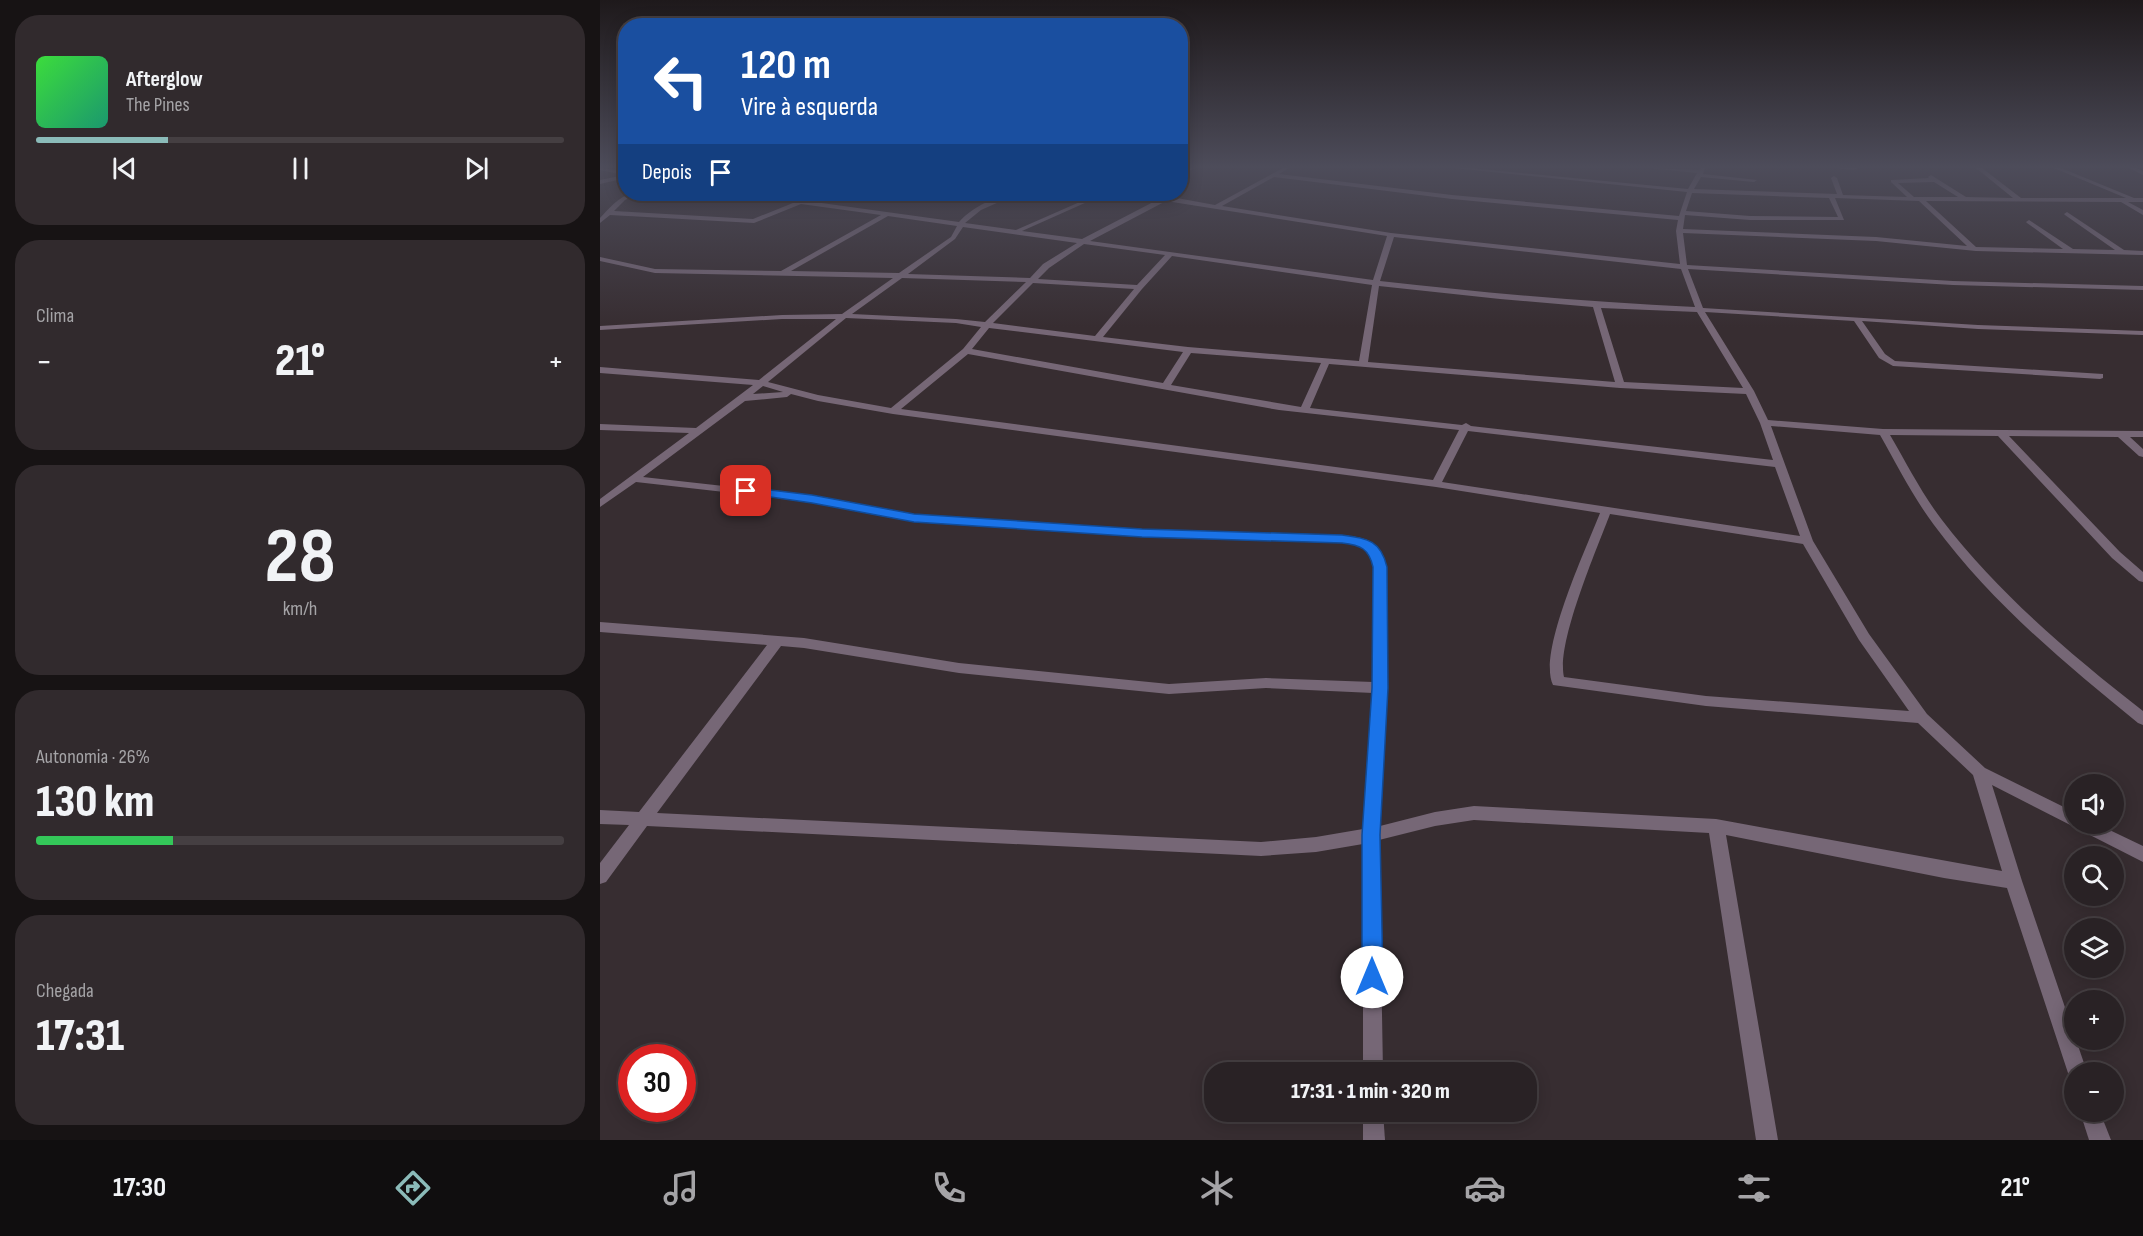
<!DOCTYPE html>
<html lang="pt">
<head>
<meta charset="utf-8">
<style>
	body { margin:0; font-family:"Sofia Sans Condensed",sans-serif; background:#312a2d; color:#f1f3f6; height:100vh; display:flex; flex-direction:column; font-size:22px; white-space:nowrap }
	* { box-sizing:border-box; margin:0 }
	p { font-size:20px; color:#a5a4a7 }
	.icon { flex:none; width:33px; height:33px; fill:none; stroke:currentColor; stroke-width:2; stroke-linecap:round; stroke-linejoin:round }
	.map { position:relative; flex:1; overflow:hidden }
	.details { display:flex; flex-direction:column; gap:15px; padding:15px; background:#171314; width:600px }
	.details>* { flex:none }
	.banner { position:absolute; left:18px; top:18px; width:570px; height:183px; border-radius:24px; box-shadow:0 3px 15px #0003,0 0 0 2px #453f42; background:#1a4fa0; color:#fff; overflow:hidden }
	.buttons { position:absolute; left:1464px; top:774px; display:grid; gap:12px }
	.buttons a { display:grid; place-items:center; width:60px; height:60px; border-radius:50%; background:#292225; box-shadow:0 3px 15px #0003,0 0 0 2px #453f42; font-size:30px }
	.speed { position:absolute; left:18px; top:1044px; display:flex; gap:12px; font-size:30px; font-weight:700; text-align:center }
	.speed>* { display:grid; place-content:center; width:78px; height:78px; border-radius:50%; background:#292225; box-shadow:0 3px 15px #0003,0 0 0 2px #453f42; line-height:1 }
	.speed .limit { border:9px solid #d22; background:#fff; color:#111 }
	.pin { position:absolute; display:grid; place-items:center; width:51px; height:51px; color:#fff; margin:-26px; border-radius:12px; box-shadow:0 3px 9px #0006 }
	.me { position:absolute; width:66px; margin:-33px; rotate:0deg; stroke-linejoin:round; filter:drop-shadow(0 0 4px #0008) }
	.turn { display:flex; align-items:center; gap:21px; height:126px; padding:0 24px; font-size:27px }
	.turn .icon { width:78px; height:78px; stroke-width:2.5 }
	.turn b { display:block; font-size:42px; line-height:51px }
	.then { display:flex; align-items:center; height:57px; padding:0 24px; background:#0003; gap:12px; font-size:22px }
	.big { font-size:45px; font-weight:800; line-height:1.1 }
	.details .widget { flex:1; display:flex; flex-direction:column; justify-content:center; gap:9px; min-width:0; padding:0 21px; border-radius:24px; background:#312a2d }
	.details .dial { align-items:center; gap:0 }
	.dial b { font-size:78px; line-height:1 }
	.song { display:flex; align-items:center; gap:18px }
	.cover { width:72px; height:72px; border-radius:9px; background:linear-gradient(135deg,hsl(120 70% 55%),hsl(160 70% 35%)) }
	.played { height:6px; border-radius:3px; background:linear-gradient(90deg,#8bbbb9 25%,#453f42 25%) }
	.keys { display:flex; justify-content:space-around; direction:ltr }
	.heat { display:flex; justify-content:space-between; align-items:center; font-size:33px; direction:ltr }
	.charge { height:9px; border-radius:4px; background:linear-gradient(90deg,#34c759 26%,#453f42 0) }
	.trip { position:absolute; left:604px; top:1062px; width:333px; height:60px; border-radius:24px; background:#292225; box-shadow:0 3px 15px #0003,0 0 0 2px #453f42; font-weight:800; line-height:60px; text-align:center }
	.tab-bar { display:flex; height:96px; justify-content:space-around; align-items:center; background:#100e0f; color:#a5a4a7 }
	.tab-bar .icon { width:42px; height:42px }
	.tab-bar .on { color:#8bbbb9 }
	.tab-bar b { font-size:27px; color:#f1f3f6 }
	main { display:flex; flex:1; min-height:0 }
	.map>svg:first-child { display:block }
</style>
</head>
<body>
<main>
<section class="details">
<div class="widget">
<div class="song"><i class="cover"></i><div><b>Afterglow</b><p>The Pines</p></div></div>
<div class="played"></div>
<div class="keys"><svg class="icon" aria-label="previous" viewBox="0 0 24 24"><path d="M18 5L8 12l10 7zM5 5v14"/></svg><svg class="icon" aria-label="pause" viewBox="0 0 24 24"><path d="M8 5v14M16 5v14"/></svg><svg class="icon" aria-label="next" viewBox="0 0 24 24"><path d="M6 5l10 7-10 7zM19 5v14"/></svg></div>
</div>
<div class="widget"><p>Clima</p>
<div class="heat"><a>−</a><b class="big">21°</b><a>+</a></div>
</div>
<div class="widget dial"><b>28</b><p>km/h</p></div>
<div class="widget"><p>Autonomia · 26%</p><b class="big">130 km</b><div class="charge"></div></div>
<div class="widget"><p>Chegada</p><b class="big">17:31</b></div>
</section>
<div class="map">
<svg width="1543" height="1140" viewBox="0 0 1543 1140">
	<rect width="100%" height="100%" fill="#372d31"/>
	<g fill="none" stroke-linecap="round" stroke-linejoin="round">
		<!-- street -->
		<g fill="#766776" fill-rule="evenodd">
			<path d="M 0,168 L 26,171 L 26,178 L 0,184 L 0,180 L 25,175 L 0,170 Z"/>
			<path d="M 589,168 L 595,168 L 580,176 L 580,172 Z"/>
			<path d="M 683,168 L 689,168 L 679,174 L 852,195 L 1079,216 L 1087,192 L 854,168 L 870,168 L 1088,189 L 1097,173 L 1048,168 L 1099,170 L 1101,168 L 1105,168 L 1103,174 L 1157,180 L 1154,182 L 1101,177 L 1094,189 L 1237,194 L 1231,178 L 1234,176 L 1237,178 L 1243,195 L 1307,197 L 1291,182 L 1291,180 L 1329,178 L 1328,177 L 1331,175 L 1366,197 L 1413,198 L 1376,168 L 1382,168 L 1421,198 L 1526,198 L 1454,168 L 1461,168 L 1534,198 L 1543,198 L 1543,202 L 1528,202 L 1543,210 L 1543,215 L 1521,202 L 1326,201 L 1376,247 L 1463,249 L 1427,223 L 1426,222 L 1429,220 L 1473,249 L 1515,250 L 1465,215 L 1464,214 L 1467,212 L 1524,250 L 1543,251 L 1543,255 L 1376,251 L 1276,241 L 1083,233 L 1087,265 L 1353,281 L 1543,286 L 1543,290 L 1353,285 L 1088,269 L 1103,308 L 1378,325 L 1543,331 L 1543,335 L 1378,329 L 1262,321 L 1285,354 L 1295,361 L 1503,374 L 1503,378 L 1500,379 L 1293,366 L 1279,358 L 1254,321 L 1105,312 L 1154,391 L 1168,420 L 1283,429 L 1543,431 L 1543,437 L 1530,437 L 1543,449 L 1543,457 L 1539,456 L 1518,437 L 1409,436 L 1520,552 L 1543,572 L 1543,582 L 1539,581 L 1512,558 L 1398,436 L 1290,435 C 1307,464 1322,494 1342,520 C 1399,594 1470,654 1543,711 L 1543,725 L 1538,723 C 1464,663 1391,602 1334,525 C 1313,497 1297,465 1280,435 L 1171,426 L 1213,541 L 1269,634 L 1327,714 L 1385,768 L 1474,812 L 1474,824 L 1497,824 L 1543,846 L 1543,862 L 1392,785 L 1422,881 L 1487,1072 L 1474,1072 L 1474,1081 L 1470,1079 L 1407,888 L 1344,878 L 1126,835 L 1178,1140 L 1156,1140 L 1109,833 L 874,820 L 835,826 L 779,840 L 783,1072 L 763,1072 L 763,844 L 716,852 L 661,856 L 47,826 L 6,882 L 0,884 L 0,863 L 29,825 L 0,824 L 0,810 L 39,812 L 167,645 L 0,632 L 0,622 L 204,638 L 359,663 L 569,684 L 666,678 L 773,682 L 774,567 C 771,549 760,545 743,543 L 542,537 L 314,521 L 212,502 L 36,482 L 0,507 L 0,499 L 89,433 L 0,430 L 0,424 L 96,428 L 153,385 L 0,373 L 0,367 L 159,380 L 236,319 L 182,319 L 0,330 L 0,326 L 182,315 L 242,314 L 293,278 L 55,273 L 0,261 L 0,257 L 55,269 L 181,271 L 281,215 L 201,204 L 154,223 L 10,215 L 0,223 L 0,218 C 11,207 22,192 38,194 L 25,200 L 14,211 L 153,219 L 193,203 L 145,196 L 142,194 L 200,200 L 215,194 L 222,194 L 207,201 L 359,222 C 371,208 398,194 417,194 L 381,210 L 365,223 L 416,230 L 498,194 L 505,194 L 422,231 L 482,239 L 559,199 L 536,196 L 533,194 L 566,196 L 615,205 ZM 674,177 L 852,199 L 1078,220 L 1076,231 L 1080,264 L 791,233 L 622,206 ZM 1334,182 L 1358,197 L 1314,197 L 1298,183 ZM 1092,193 L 1229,198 L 1238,217 L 1150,216 L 1086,211 ZM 1235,198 L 1319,201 L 1367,246 L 1276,237 L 1083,229 L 1085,215 L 1150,220 L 1244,220 ZM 566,201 L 787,236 L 773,280 L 490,241 ZM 288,216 L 357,226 L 351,237 L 299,273 L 191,271 ZM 363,227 L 477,243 L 443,264 L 430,278 L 308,274 L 355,239 ZM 794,237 L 1081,269 L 1095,307 C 989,302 885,293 780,281 ZM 484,244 L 565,255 L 537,285 L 438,279 L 449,268 ZM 572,256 L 772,285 L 759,361 L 588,347 L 503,337 L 542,289 ZM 302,278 L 426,282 L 385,322 L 356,319 L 252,314 ZM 433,283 L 534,289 L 495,336 L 393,323 ZM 779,286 L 900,299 L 993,307 L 1015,382 L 768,362 ZM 1001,308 L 1097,312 L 1143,388 L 1024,382 ZM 246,318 L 356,323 L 381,327 L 363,349 L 291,408 L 218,395 L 168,382 ZM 389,328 L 583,352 L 563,383 L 372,349 ZM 591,353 L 721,363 L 701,407 L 571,385 ZM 368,354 L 679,410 L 859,430 L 833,480 L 301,409 ZM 729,364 L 1020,388 L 1146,394 L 1160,423 L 1173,460 L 871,426 L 866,423 L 862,425 L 710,408 ZM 163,386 L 183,392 L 153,394 ZM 191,394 L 218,401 L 293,414 L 836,487 L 1000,513 C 987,547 937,653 953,685 L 1106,706 L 1318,723 L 1373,775 L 1402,871 L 1116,819 L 874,806 L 835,812 L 780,826 L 787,688 L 786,567 C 781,544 765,538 743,535 L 542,529 L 314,515 L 212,496 L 43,477 L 145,401 L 187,397 ZM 868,431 L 1175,467 L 1200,536 L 842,482 ZM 1010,514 L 1203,544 L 1259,640 L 1309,711 L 1106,696 L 964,677 C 956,643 997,549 1010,514 ZM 181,646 L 204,648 L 359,673 L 569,694 L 666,688 L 773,693 L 763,829 L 716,837 L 661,842 L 57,813 Z"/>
			<path d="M 1236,168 L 1257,168 L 1254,170 Z"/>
			<path d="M 1529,168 L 1536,168 L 1543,171 L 1543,175 Z"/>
			<path d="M 763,1112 L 783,1112 L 785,1140 L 763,1140 Z"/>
			<path d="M 1480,1112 L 1500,1112 L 1511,1140 L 1489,1140 Z"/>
		</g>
	</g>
	<!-- sky -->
	<linearGradient id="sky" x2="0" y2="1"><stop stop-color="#1e191b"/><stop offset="0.51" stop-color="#4d4c5a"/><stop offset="1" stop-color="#4d4c5a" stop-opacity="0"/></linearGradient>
	<rect width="1543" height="327" fill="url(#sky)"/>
	<!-- route -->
	<path fill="#1a73e8" stroke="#114b97" stroke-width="1.5" d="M 146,487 L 212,495 L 314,514 L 542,529 L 742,535 C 768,538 781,541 787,567 L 788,688 L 780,835 L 783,977 L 780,985 L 772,988 L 765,985 L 762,977 L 762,835 L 772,688 L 773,567 C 769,549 761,545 742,543 L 542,537 L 314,522 L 212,503 L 142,493 L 142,488 Z"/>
</svg>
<div class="buttons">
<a><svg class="icon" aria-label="sound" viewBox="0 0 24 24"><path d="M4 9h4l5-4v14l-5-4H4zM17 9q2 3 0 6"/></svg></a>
<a><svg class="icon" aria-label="search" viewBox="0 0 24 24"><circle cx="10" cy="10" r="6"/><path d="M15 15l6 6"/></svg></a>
<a><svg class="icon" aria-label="layers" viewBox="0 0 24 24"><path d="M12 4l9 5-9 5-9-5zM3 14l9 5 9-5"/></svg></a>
<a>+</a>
<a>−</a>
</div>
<div class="speed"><div class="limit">30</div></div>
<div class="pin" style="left:146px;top:491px;background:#d93025"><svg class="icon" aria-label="arrive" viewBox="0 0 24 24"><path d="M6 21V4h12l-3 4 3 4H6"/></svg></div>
<svg class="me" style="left:772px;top:977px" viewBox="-20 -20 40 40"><circle r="19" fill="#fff"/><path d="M0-13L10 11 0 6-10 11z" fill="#1a73e8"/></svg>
<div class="trip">17:31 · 1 min · 320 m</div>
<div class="banner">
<div class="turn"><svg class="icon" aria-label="left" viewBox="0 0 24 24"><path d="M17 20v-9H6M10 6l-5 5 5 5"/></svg><div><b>120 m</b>Vire à esquerda</div></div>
<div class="then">Depois<svg class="icon" aria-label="arrive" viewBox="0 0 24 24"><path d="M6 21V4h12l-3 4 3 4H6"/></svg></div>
</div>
</div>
</main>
<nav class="tab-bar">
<b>17:30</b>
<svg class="icon on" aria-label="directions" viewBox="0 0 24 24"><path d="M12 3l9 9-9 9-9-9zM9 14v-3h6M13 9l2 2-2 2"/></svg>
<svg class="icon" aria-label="music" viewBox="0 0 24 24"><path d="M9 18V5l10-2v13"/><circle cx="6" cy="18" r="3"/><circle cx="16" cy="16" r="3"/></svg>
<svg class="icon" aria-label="phone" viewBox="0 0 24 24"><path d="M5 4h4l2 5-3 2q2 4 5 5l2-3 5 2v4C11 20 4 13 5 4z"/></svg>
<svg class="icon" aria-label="climate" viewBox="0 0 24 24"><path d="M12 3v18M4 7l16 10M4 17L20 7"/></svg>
<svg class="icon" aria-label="car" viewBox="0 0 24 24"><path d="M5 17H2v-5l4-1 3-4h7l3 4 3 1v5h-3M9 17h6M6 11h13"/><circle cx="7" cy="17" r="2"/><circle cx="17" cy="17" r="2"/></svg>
<svg class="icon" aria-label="filters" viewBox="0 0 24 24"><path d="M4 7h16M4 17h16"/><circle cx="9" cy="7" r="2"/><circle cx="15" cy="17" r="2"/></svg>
<b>21°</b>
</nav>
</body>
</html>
